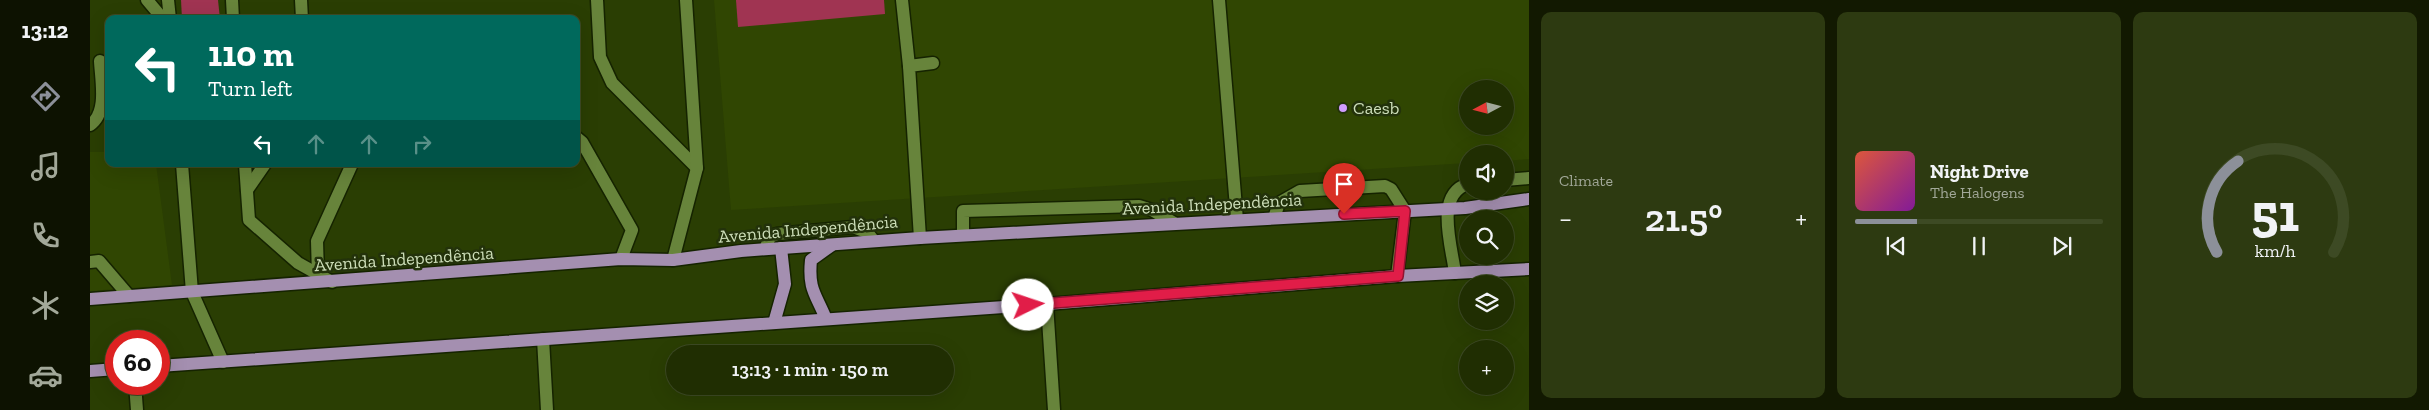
<!DOCTYPE html>
<html lang="en">
<head>
<meta charset="utf-8">
<style>
	body { margin:0; font-family:"Zilla Slab",serif; background:#2d3a11; color:#f1f3f6; height:100vh; display:flex; flex-direction:column; font-size:19px; white-space:nowrap }
	* { box-sizing:border-box; margin:0 }
	p { font-size:16px; color:#a2a899 }
	.icon { flex:none; width:28px; height:28px; fill:none; stroke:currentColor; stroke-width:2; stroke-linecap:round; stroke-linejoin:round }
	.map { position:relative; flex:1; overflow:hidden }
	.panel { display:flex; flex-direction:column; gap:12px; padding:12px; background:#121901; width:900px }
	.panel>* { flex:none }
	.banner { position:absolute; left:15px; top:15px; width:475px; height:152px; border-radius:10px; box-shadow:0 5px 20px #0002,0 0 0 1px #3d4a24; background:#00695c; color:#fff; overflow:hidden }
	.needle { width:32px; rotate:263deg }
	.controls { position:absolute; left:1369px; top:80px; display:grid; gap:10px }
	.controls a { display:grid; place-items:center; width:55px; height:55px; border-radius:50%; background:#202e02; box-shadow:0 5px 20px #0002,0 0 0 1px #3d4a24; font-size:25px }
	.speed { position:absolute; left:15px; top:330px; display:flex; gap:10px; font-size:25px; font-weight:700; text-align:center }
	.speed>* { display:grid; place-content:center; width:65px; height:65px; border-radius:50%; background:#202e02; box-shadow:0 5px 20px #0002,0 0 0 1px #3d4a24; line-height:1 }
	.speed .limit { border:8px solid #d22; background:#fff; color:#111 }
	.pin { position:absolute; display:grid; place-items:center; width:42px; height:42px; color:#fff; margin:-51px -21px; border-radius:50% 50% 50% 0; rotate:-45deg; box-shadow:0 0 5px #0007 }
	.pin .icon { rotate:45deg }
	.me { position:absolute; width:55px; margin:-28px; rotate:86deg; stroke-linejoin:round; filter:drop-shadow(0 0 4px #0008) }
	.turn { display:flex; align-items:center; gap:18px; height:105px; padding:0 20px; font-size:22px }
	.turn .icon { width:65px; height:65px; stroke-width:2.5 }
	.turn b { display:block; font-size:35px; line-height:42px }
	.lanes { display:flex; align-items:center; height:48px; padding:0 20px; background:#0003; justify-content:center; gap:25px; direction:ltr }
	.lanes .off { opacity:.35 }
	.big { font-size:38px; font-weight:600; line-height:1.1 }
	.panel .tile { flex:1; display:flex; flex-direction:column; justify-content:center; gap:8px; min-width:0; padding:0 18px; border-radius:10px; background:#2d3a11 }
	.panel .dial { align-items:center; gap:0 }
	.dial svg { height:130px; overflow:visible; fill:none; stroke:#3d4a24; stroke-width:7; stroke-linecap:round; text-anchor:middle }
	.dial text { fill:#f1f3f6; stroke:none }
	.song { display:flex; align-items:center; gap:15px }
	.cover { width:60px; height:60px; border-radius:8px; background:linear-gradient(135deg,hsl(10 70% 55%),hsl(290 70% 35%)) }
	.played { height:5px; border-radius:2px; background:linear-gradient(90deg,#8c9099 25%,#3d4a24 25%) }
	.keys { display:flex; justify-content:space-around; direction:ltr }
	.heat { display:flex; justify-content:space-between; align-items:center; font-size:28px; direction:ltr }
	.panel .tiles { flex:1; display:grid; gap:12px; grid-template-columns:repeat(3,1fr) }
	.trip { position:absolute; left:576px; top:345px; width:288px; height:50px; border-radius:25px; background:#202e02; box-shadow:0 5px 20px #0002,0 0 0 1px #3d4a24; font-weight:600; line-height:50px; text-align:center }
	main { display:flex; flex:1; min-height:0 }
	.menu { display:flex; flex-direction:column; width:90px; justify-content:space-around; align-items:center; background:#0d1201; color:#a2a899 }
	.menu .icon { width:35px; height:35px }
	.menu .on { color:#8c9099 }
	.menu b { font-size:22px; color:#f1f3f6 }
	.map>svg:first-child { display:block }
</style>
</head>
<body>
<main>
<nav class="menu">
<b>13:12</b>
<svg class="icon on" aria-label="directions" viewBox="0 0 24 24"><path d="M12 3l9 9-9 9-9-9zM9 14v-3h6M13 9l2 2-2 2"/></svg>
<svg class="icon" aria-label="music" viewBox="0 0 24 24"><path d="M9 18V5l10-2v13"/><circle cx="6" cy="18" r="3"/><circle cx="16" cy="16" r="3"/></svg>
<svg class="icon" aria-label="phone" viewBox="0 0 24 24"><path d="M5 4h4l2 5-3 2q2 4 5 5l2-3 5 2v4C11 20 4 13 5 4z"/></svg>
<svg class="icon" aria-label="climate" viewBox="0 0 24 24"><path d="M12 3v18M4 7l16 10M4 17L20 7"/></svg>
<svg class="icon" aria-label="car" viewBox="0 0 24 24"><path d="M5 17H2v-5l4-1 3-4h7l3 4 3 1v5h-3M9 17h6M6 11h13"/><circle cx="7" cy="17" r="2"/><circle cx="17" cy="17" r="2"/></svg>
</nav>
<div class="map">
<svg width="1439" height="410" viewBox="0 0 1439 410">
	<rect width="100%" height="100%" fill="#2a3e03"/>
	<!-- built -->
	<g fill="#304602" fill-rule="evenodd">
		<path d="M 624,0 L 1439,0 L 1439,159 L 1415,161 L 1415,154 L 1378,154 L 1377,163 L 641,210 ZM 1378,89 L 1415,89 L 1415,126 L 1378,126 Z"/>
		<path d="M 0,152 L 19,152 L 19,164 L 66,164 L 82,285 L 0,291 Z"/>
	</g>
	<!-- green -->
	<g fill="#a03452">
		<path d="M 91,0 L 128,0 L 130,19 L 92,19 Z"/>
		<path d="M 646,0 L 794,0 L 795,14 L 648,27 Z"/>
	</g>
	<g fill="none" stroke-linecap="round" stroke-linejoin="round">
		<defs>
			<g id="lane">
				<path d="M 57,0 L 73,19"/>
				<path d="M 211,0 L 212,19"/>
				<path d="M 507,0 L 510,57 L 522,83 L 607,168"/>
				<path d="M 812,0 L 819,66"/>
				<path d="M 1129,0 L 1147,220"/>
				<path d="M 0,125 C 18,113 11,81 10,61"/>
				<path d="M 486,137 L 492,142 L 542,230 L 531,259"/>
				<path d="M 1415,180 L 1439,178"/>
				<path d="M 157,190 L 175,164"/>
				<path d="M 1184,218 L 1189,203 L 1210,191 L 1295,186 L 1301,189 L 1315,211 L 1307,276"/>
				<path d="M 873,235 L 873,211 L 1049,206 L 1062,210 L 1084,223"/>
				<path d="M 830,238 L 819,66 L 843,63"/>
				<path d="M 675,249 L 680,237 L 687,234 L 763,227 L 777,232 L 784,241"/>
				<path d="M 0,262 L 9,261 L 39,296"/>
				<path d="M 1365,273 C 1362,247 1344,194 1378,184"/>
				<path d="M 228,275 L 227,241 L 262,164"/>
			</g>
			<g id="street">
				<path d="M 583,260 L 607,168 L 596,0"/>
				<path d="M 957,304 L 964,410"/>
				<path d="M 453,339 L 457,410"/>
				<path d="M 45,384 L 47,410"/>
			</g>
			<g id="secondary">
				<path d="M 78,0 L 80,19"/>
				<path d="M 142,0 L 143,19"/>
				<path d="M 92,164 L 102,292 L 133,362"/>
				<path d="M 155,164 L 159,220 L 208,263 L 242,282"/>
			</g>
			<g id="primary">
				<path d="M 0,299 L 531,259 L 583,260 L 651,251 L 830,238 L 1375,208 L 1439,199"/>
				<path d="M 736,319 C 726,294 718,290 721,260 L 742,245"/>
				<path d="M 684,323 L 695,284 L 691,248"/>
				<path d="M 69,366 L 957,304 L 1307,276 L 1439,269"/>
				<path d="M 0,371 L 26,369"/>
			</g>
		</defs>
		<!-- lane casing -->
		<use href="#lane" stroke="#152300" stroke-width="15"/>
		<!-- street casing -->
		<use href="#street" stroke="#152300" stroke-width="15"/>
		<!-- secondary casing -->
		<use href="#secondary" stroke="#152300" stroke-width="15"/>
		<!-- primary casing -->
		<use href="#primary" stroke="#152300" stroke-width="15"/>
		<!-- lane -->
		<use href="#lane" stroke="#67843b" stroke-width="12"/>
		<!-- street -->
		<use href="#street" stroke="#67843b" stroke-width="12"/>
		<!-- secondary -->
		<use href="#secondary" stroke="#67843b" stroke-width="12"/>
		<!-- primary -->
		<use href="#primary" stroke="#a48fb0" stroke-width="12"/>
	</g>
	<g fill="none" stroke-linecap="round" stroke-linejoin="round">
		<defs>
			<path id="route" d="M 938,305 L 1308,276 L 1315,211 L 1254,214"/>
		</defs>
		<!-- route casing -->
		<use href="#route" stroke="#92132f" stroke-width="12"/>
		<!-- route -->
		<use href="#route" stroke="#e11d48" stroke-width="9"/>
	</g>
	<!-- markers -->
	<circle fill="#d09dfe" stroke="#23320b" stroke-width="2" cx="1253" cy="108" r="5"/>
	<g text-anchor="middle" dominant-baseline="central" stroke-width="5" stroke-linejoin="round" paint-order="stroke">
		<!-- poi labels -->
		<g font-size="18" fill="#cddeb9" stroke="#23320b" text-anchor="start">
			<text x="1263" y="108">Caesb</text>
		</g>
		<!-- street labels -->
		<g font-size="18" fill="#cddeb9" stroke="#23320b">
			<text transform="translate(1122 204) rotate(-3)">Avenida Independência</text>
			<text transform="translate(718 229) rotate(-5)">Avenida Independência</text>
			<text transform="translate(314 259) rotate(-4)">Avenida Independência</text>
		</g>
	</g>
</svg>
<div class="controls">
<a><svg class="needle" viewBox="-14 -14 28 28"><path d="M0-13l5 13h-10z" fill="#e53935"/><path d="M0 13l5-13h-10z" fill="#a2a899"/></svg></a>
<a><svg class="icon" aria-label="sound" viewBox="0 0 24 24"><path d="M4 9h4l5-4v14l-5-4H4zM17 9q2 3 0 6"/></svg></a>
<a><svg class="icon" aria-label="search" viewBox="0 0 24 24"><circle cx="10" cy="10" r="6"/><path d="M15 15l6 6"/></svg></a>
<a><svg class="icon" aria-label="layers" viewBox="0 0 24 24"><path d="M12 4l9 5-9 5-9-5zM3 14l9 5 9-5"/></svg></a>
<a>+</a>
</div>
<div class="speed"><div class="limit">60</div></div>
<div class="pin" style="left:1254px;top:214px;background:#d93025"><svg class="icon" aria-label="arrive" viewBox="0 0 24 24"><path d="M6 21V4h12l-3 4 3 4H6"/></svg></div>
<svg class="me" style="left:938px;top:305px" viewBox="-20 -20 40 40"><circle r="19" fill="#fff"/><path d="M0-13L10 11 0 6-10 11z" fill="#e11d48"/></svg>
<div class="trip">13:13 · 1 min · 150 m</div>
<div class="banner">
<div class="turn"><svg class="icon" aria-label="left" viewBox="0 0 24 24"><path d="M17 20v-9H6M10 6l-5 5 5 5"/></svg><div><b>110 m</b>Turn left</div></div>
<div class="lanes"><svg class="icon" aria-label="left" viewBox="0 0 24 24"><path d="M17 20v-9H6M10 6l-5 5 5 5"/></svg><svg class="icon off" aria-label="ahead" viewBox="0 0 24 24"><path d="M12 20V5M6 11l6-6 6 6"/></svg><svg class="icon off" aria-label="ahead" viewBox="0 0 24 24"><path d="M12 20V5M6 11l6-6 6 6"/></svg><svg class="icon off" aria-label="right" viewBox="0 0 24 24"><path d="M7 20v-9h11M14 6l5 5-5 5"/></svg></div>
</div>
</div>
<section class="panel">
<div class="tiles">
<div class="tile"><p>Climate</p>
<div class="heat"><a>−</a><b class="big">21.5°</b><a>+</a></div>
</div>
<div class="tile">
<div class="song"><i class="cover"></i><div><b>Night Drive</b><p>The Halogens</p></div></div>
<div class="played"></div>
<div class="keys"><svg class="icon" aria-label="previous" viewBox="0 0 24 24"><path d="M18 5L8 12l10 7zM5 5v14"/></svg><svg class="icon" aria-label="pause" viewBox="0 0 24 24"><path d="M8 5v14M16 5v14"/></svg><svg class="icon" aria-label="next" viewBox="0 0 24 24"><path d="M6 5l10 7-10 7zM19 5v14"/></svg></div>
</div>
<div class="tile dial"><svg viewBox="0 0 100 80">
<path d="M14 69A42 42 0 1 1 86 69"/>
<path d="M14 69A42 42 0 0 1 27 13" stroke="#8c9099"/>
<text x="50" y="56" font-size="32" font-weight="700">51</text>
<text x="50" y="72" font-size="11">km/h</text>
</svg></div>
</div>
</section>
</main>
</body>
</html>
